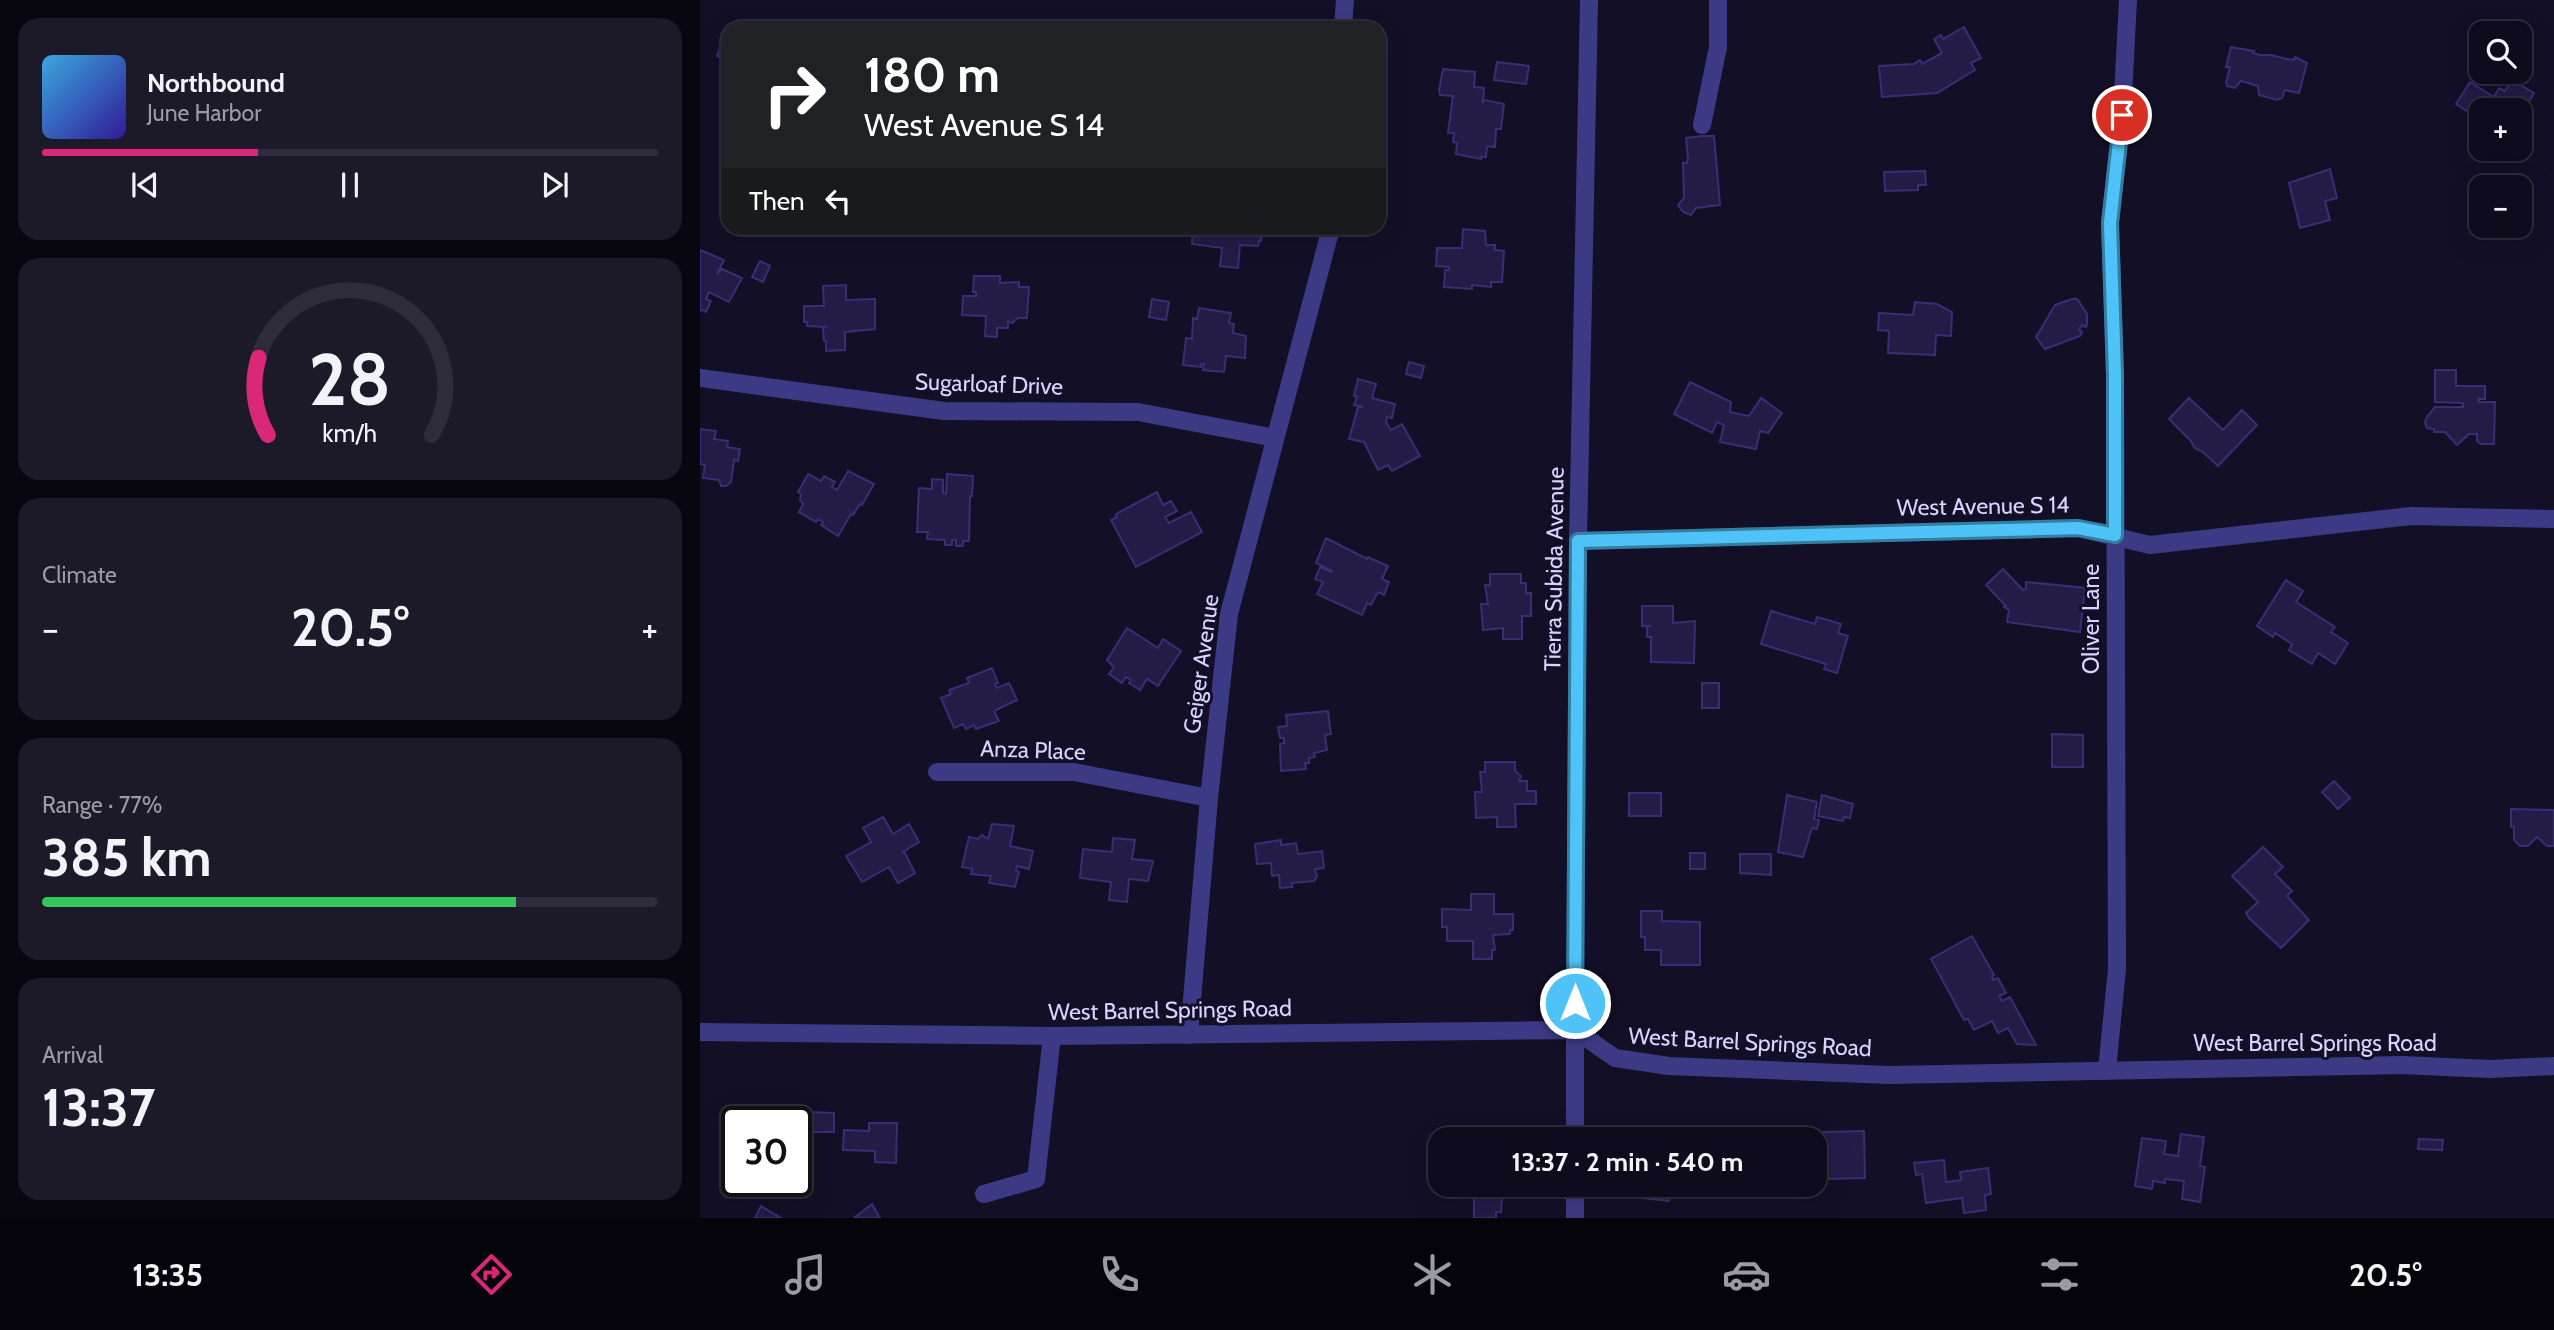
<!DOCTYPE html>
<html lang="en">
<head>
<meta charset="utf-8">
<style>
	body { margin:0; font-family:Cabin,sans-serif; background:#1c1929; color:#f1f3f6; height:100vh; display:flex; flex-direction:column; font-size:26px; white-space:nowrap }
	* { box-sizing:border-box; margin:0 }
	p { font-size:23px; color:#9b9ba3 }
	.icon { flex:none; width:38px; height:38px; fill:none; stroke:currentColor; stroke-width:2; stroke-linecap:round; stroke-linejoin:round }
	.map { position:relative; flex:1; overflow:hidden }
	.details { display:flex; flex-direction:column; gap:18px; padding:18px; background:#08060f; width:700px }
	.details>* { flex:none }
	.guide { position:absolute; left:21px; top:21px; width:665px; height:214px; border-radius:21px; box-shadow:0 7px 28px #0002,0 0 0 2px #2e2b3b; background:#202124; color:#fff; overflow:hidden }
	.controls { position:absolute; left:1769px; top:21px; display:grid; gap:14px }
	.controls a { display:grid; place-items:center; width:63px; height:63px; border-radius:14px; background:#0e0b1c; box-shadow:0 7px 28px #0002,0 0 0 2px #2e2b3b; font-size:35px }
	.speed { position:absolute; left:21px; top:1106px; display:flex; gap:14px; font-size:35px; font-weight:700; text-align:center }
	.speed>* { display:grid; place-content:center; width:91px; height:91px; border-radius:50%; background:#0e0b1c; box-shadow:0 7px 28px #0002,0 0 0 2px #2e2b3b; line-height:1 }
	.speed .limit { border:4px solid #111; border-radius:10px; background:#fff; color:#111 }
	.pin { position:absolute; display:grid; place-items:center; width:60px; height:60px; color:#fff; margin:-30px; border:4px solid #fff; border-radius:50%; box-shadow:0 2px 7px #0007 }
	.me { position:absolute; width:77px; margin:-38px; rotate:0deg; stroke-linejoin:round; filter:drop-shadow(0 0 5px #0008) }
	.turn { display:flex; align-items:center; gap:24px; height:147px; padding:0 28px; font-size:32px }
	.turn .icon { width:91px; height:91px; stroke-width:2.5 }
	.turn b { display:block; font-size:49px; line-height:60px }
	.then { display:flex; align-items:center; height:66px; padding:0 28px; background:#0003; gap:14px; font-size:26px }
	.big { font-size:52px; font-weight:700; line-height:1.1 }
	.details .tile { flex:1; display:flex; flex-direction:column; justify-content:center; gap:10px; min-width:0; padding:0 24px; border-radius:21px; background:#1c1929 }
	.details .dial { align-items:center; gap:0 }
	.dial svg { height:182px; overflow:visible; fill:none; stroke:#2e2b3b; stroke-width:7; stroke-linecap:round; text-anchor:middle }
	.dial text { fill:#f1f3f6; stroke:none }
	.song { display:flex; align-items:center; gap:21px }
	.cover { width:84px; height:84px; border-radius:10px; background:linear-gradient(135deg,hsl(200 70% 55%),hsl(250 70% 35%)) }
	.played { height:7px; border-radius:4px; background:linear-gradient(90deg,#db2777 35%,#2e2b3b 35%) }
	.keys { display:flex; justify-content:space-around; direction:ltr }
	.heat { display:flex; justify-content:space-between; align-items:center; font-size:38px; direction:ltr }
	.charge { height:10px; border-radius:5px; background:linear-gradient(90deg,#34c759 77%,#2e2b3b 0) }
	.trip { position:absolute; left:728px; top:1127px; width:399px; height:70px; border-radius:21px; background:#0e0b1c; box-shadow:0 7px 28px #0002,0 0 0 2px #2e2b3b; font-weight:700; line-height:70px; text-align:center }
	.dock { display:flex; height:112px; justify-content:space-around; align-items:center; background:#06040b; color:#9b9ba3 }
	.dock .icon { width:49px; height:49px }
	.dock .on { color:#db2777 }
	.dock b { font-size:32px; color:#f1f3f6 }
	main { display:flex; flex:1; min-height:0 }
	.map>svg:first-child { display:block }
</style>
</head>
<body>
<main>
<section class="details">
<div class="tile">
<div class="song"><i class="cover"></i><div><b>Northbound</b><p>June Harbor</p></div></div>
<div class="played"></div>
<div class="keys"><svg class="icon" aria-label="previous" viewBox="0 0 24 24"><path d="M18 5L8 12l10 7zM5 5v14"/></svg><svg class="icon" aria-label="pause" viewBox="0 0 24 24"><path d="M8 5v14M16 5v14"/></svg><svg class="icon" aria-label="next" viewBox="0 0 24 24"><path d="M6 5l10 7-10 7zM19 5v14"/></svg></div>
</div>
<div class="tile dial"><svg viewBox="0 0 100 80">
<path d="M14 69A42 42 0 1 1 86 69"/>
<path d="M14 69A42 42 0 0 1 10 35" stroke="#db2777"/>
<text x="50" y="56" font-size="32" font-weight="700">28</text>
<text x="50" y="72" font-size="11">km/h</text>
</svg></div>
<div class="tile"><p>Climate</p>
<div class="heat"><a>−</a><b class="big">20.5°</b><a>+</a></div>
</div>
<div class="tile"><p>Range · 77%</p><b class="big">385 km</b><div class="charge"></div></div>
<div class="tile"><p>Arrival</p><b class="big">13:37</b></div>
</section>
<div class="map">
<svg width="1854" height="1218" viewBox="0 0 1854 1218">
	<rect width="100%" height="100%" fill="#130f26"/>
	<!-- building -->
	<g fill="#241b47" stroke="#3b2d73" stroke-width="2">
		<path d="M 1264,27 L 1281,58 L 1271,63 L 1275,70 L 1237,93 L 1182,97 L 1179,66 L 1214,64 L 1220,60 L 1222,64 L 1242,53 L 1234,39 L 1241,35 L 1243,39 Z"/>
		<path d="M 24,38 L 28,40 L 28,60 L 17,56 Z"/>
		<path d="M 1531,47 L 1554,51 L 1553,53 L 1560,55 L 1571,55 L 1587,59 L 1594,60 L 1595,57 L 1607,63 L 1599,93 L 1585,90 L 1582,98 L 1577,100 L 1559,95 L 1558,86 L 1541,81 L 1535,88 L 1527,86 L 1526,83 L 1530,67 L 1526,67 Z"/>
		<path d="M 1782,51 L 1782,72 L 1785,72 L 1776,75 L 1770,55 Z"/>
		<path d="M 797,62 L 829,66 L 826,84 L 794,80 Z"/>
		<path d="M 743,69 L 775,72 L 774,87 L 784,88 L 783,102 L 785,100 L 804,104 L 801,129 L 796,129 L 795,147 L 787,146 L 786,157 L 781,157 L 781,159 L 756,154 L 757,143 L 753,142 L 754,133 L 748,133 L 753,96 L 740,95 L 739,90 Z"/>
		<path d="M 1812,80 L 1834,93 L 1820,115 L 1820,110 L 1782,110 L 1782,121 L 1756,104 L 1770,82 L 1794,97 L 1799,88 L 1805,91 Z"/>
		<path d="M 1001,136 L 1014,136 L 1020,205 L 996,208 L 991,215 L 983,212 L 978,205 L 984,198 L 983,163 L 987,163 L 988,159 L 986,138 Z"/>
		<path d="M 1630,169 L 1637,198 L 1625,201 L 1630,220 L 1600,228 L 1589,183 Z"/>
		<path d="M 1225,171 L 1226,185 L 1218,185 L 1218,190 L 1185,191 L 1184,172 Z"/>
		<path d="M 493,228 L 563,228 L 561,241 L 559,241 L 558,246 L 540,245 L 538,268 L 520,266 L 522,248 L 492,244 Z"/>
		<path d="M 763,229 L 785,231 L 786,245 L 795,245 L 795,250 L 804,251 L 802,282 L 791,282 L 791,287 L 772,285 L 772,289 L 744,287 L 745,270 L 749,270 L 749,267 L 736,266 L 737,248 L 762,248 Z"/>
		<path d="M 0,250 L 24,260 L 17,274 L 22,269 L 42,278 L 29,302 L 9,292 L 6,299 L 11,301 L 6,312 L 1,309 L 0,312 Z"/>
		<path d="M 60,261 L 70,266 L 63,282 L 52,277 Z"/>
		<path d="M 274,276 L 300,276 L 300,283 L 319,282 L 319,287 L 329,287 L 327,318 L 318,318 L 312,323 L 308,321 L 308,328 L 297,328 L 297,337 L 285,336 L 286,316 L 262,315 L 263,296 L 276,296 L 276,292 L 273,292 Z"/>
		<path d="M 146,285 L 146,300 L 175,299 L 175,329 L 145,332 L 145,350 L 126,351 L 126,341 L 124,341 L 123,328 L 125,327 L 107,326 L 107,322 L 104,322 L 104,306 L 124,306 L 123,286 Z"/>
		<path d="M 452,299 L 469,302 L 466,320 L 449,317 Z"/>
		<path d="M 1372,299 L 1377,299 L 1382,306 L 1387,314 L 1387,324 L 1386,327 L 1382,325 L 1379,330 L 1382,332 L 1380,336 L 1345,349 L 1336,337 L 1355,305 Z"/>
		<path d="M 1215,302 L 1237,304 L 1252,312 L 1251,336 L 1236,335 L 1235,355 L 1188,353 L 1189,331 L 1178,330 L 1179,313 L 1213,315 Z"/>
		<path d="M 499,308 L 531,313 L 529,323 L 534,324 L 533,333 L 546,336 L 545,358 L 526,356 L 524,372 L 503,370 L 504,364 L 501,364 L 501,367 L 483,365 L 486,338 L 492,339 L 493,318 L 497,319 Z"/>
		<path d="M 709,362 L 724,366 L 721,378 L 706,374 Z"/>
		<path d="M 1735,370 L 1756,370 L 1756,386 L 1785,386 L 1785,399 L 1779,399 L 1779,402 L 1795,402 L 1794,444 L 1781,444 L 1777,441 L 1777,434 L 1769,434 L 1757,445 L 1745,432 L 1734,432 L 1734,429 L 1727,428 L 1725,422 L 1727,417 L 1735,407 L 1763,407 L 1763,403 L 1735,402 Z"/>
		<path d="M 658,379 L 676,384 L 672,398 L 695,404 L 692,418 L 687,417 L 686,422 L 691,430 L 702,424 L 720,456 L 692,471 L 688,465 L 678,470 L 664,442 L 649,439 L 658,407 L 663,407 L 654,405 L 657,397 L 654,396 Z"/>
		<path d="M 990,382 L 1031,402 L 1030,412 L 1049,416 L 1061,398 L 1082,413 L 1068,433 L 1060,431 L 1056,449 L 1020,442 L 1024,425 L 1017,422 L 1012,433 L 974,414 Z"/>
		<path d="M 1489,398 L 1523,430 L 1542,410 L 1557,425 L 1518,466 L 1503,452 L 1495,448 L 1490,440 L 1469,419 Z"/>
		<path d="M 0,429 L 16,431 L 14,439 L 28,441 L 27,447 L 40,449 L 38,461 L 34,460 L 31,482 L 26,486 L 21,486 L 19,480 L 3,478 L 5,465 L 0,464 Z"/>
		<path d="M 148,471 L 174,484 L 162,505 L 160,504 L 153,515 L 151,514 L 138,536 L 121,525 L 123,522 L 118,519 L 116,522 L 99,512 L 103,504 L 100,500 L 101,494 L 98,492 L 108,474 L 121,481 L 124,476 L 135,482 L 132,487 L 137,490 Z"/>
		<path d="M 247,474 L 273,476 L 272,496 L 270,496 L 269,541 L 263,541 L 263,546 L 256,546 L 256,540 L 252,540 L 252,545 L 245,545 L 245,540 L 227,539 L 228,532 L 217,532 L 219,488 L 232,489 L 232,479 L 243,480 L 243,493 L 246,494 Z"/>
		<path d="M 457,492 L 463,505 L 471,501 L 477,511 L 465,517 L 469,523 L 491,512 L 502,532 L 436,567 L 411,520 L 417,517 L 416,514 Z"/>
		<path d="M 626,538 L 667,559 L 668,557 L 688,566 L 682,579 L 689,582 L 684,595 L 678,592 L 671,605 L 667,603 L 662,615 L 617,594 L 623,582 L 615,579 L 620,567 L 631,572 L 632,571 L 616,563 Z"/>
		<path d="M 1303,569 L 1323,590 L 1326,589 L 1326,582 L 1385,588 L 1380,632 L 1307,622 L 1309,610 L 1304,607 L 1306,606 L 1286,585 Z"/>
		<path d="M 790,574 L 821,574 L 821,583 L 826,583 L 826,593 L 831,593 L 831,616 L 822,616 L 822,639 L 803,639 L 803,628 L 783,630 L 781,604 L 788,604 L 785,585 L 790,585 Z"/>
		<path d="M 1586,580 L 1603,591 L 1596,602 L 1635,627 L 1631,632 L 1648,643 L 1635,664 L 1618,653 L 1612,664 L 1589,650 L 1592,644 L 1575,633 L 1573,637 L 1557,626 Z"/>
		<path d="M 942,606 L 973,606 L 973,623 L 995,621 L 994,663 L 951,662 L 951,637 L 947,637 L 947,626 L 951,626 L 942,626 Z"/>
		<path d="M 1071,611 L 1115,624 L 1117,617 L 1141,624 L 1138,633 L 1148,636 L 1137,673 L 1124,669 L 1126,664 L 1061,644 Z"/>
		<path d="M 427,628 L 458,648 L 463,639 L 481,651 L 458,686 L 447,679 L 440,690 L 429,683 L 431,680 L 426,677 L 422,683 L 409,674 L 414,667 L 407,660 Z"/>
		<path d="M 292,668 L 298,683 L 295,684 L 297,688 L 309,683 L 317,700 L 294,711 L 299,721 L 276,729 L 274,725 L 266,729 L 263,724 L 254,728 L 241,698 L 251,694 L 249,690 L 269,683 L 267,678 Z"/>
		<rect x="1002" y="683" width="17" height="25"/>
		<path d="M 628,711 L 631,734 L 625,735 L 627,750 L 614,753 L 615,757 L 609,758 L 609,763 L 605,763 L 606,769 L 581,771 L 580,744 L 584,743 L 584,738 L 580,738 L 578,727 L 587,726 L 586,715 Z"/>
		<path d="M 1352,734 L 1383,735 L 1383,767 L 1352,767 Z"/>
		<path d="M 785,762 L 815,762 L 815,771 L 821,776 L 819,781 L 827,781 L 827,791 L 836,791 L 836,804 L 815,804 L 816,827 L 797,827 L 797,817 L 776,818 L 775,792 L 782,792 L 780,772 L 785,772 Z"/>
		<path d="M 1634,781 L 1650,798 L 1638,809 L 1622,792 Z"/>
		<rect x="929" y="793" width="32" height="23"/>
		<path d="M 1087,795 L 1117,802 L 1114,819 L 1119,820 L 1117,829 L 1112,828 L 1103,857 L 1078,852 Z"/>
		<path d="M 1122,795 L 1153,804 L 1150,818 L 1144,817 L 1143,821 L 1118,816 Z"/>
		<path d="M 1811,809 L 1854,810 L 1854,846 L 1847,846 L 1837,837 L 1828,846 L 1820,846 L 1814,840 L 1814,827 L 1811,827 Z"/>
		<path d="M 183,817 L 193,834 L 209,824 L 219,842 L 203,852 L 205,853 L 215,873 L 198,883 L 189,867 L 162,882 L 146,856 L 171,842 L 163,828 Z"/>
		<path d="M 292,824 L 314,826 L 310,846 L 333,851 L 329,869 L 317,866 L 316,871 L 319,872 L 315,887 L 289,883 L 291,876 L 271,874 L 272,869 L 262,867 L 269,837 L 278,839 L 282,835 L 288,839 Z"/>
		<path d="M 413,838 L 435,840 L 432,859 L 453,861 L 448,881 L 429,879 L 427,902 L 409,900 L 411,882 L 380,878 L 383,849 L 412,852 Z"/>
		<path d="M 581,840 L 581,845 L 596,843 L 598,854 L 622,851 L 624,868 L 615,869 L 617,876 L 614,881 L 592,883 L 592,887 L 580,888 L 579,875 L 572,876 L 571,863 L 557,864 L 555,844 Z"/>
		<path d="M 1563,847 L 1583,867 L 1575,874 L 1592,891 L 1587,896 L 1609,920 L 1581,948 L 1549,918 L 1546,913 L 1558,902 L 1532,876 Z"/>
		<rect x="990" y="853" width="15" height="16"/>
		<path d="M 1040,854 L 1071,854 L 1071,875 L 1040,873 Z"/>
		<path d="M 771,894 L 794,894 L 794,914 L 813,914 L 813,930 L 810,930 L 810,934 L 793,935 L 795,950 L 792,950 L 792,959 L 773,959 L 773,941 L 747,941 L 747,927 L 742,927 L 742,909 L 771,910 Z"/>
		<path d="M 941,911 L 962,911 L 962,921 L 1000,922 L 1000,965 L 961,965 L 961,950 L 945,950 L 945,937 L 941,937 Z"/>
		<path d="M 1272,936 L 1294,975 L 1292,977 L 1293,980 L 1298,978 L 1306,993 L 1299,996 L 1302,1001 L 1310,997 L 1336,1045 L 1317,1044 L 1308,1028 L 1298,1033 L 1292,1021 L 1274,1030 L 1268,1019 L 1264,1020 L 1231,959 Z"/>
		<path d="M 106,1112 L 134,1113 L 134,1132 L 106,1132 Z"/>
		<path d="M 169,1123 L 197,1123 L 196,1163 L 175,1162 L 175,1151 L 143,1150 L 144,1130 L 169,1131 Z"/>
		<path d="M 1164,1131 L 1165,1178 L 1123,1179 L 1121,1166 L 1115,1167 L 1115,1143 L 1120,1143 L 1120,1132 Z"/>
		<path d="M 1481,1134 L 1504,1137 L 1500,1166 L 1505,1167 L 1500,1202 L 1482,1199 L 1484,1181 L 1465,1179 L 1465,1183 L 1453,1181 L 1452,1189 L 1435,1186 L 1442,1138 L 1466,1141 L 1464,1154 L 1478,1156 Z"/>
		<rect x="762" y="1136" width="41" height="3"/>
		<path d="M 1719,1139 L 1743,1140 L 1742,1150 L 1718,1149 Z"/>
		<path d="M 1244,1160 L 1246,1182 L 1261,1180 L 1260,1172 L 1288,1168 L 1291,1194 L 1285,1195 L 1286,1210 L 1264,1213 L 1262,1198 L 1226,1203 L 1222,1174 L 1216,1175 L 1214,1163 Z"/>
		<path d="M 774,1185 L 803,1185 L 801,1212 L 796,1212 L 796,1218 L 774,1218 Z"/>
		<path d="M 934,1185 L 988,1185 L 987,1189 L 970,1187 L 969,1201 L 933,1197 Z"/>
		<path d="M 172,1204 L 180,1218 L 154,1218 Z"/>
		<path d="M 61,1206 L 81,1218 L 55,1218 Z"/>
	</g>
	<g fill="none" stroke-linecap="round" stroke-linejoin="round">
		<!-- minor -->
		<g stroke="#3d3a85" stroke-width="18">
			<path d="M 889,0 L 878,541 L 875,1030 L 915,1058 L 969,1066 L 1189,1075 L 1702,1065 L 1790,1069 L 1854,1066"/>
			<path d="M 643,28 L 645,0"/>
			<path d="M 1002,125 L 1018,47 L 1018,0"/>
			<path d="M 0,378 L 244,411 L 438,412 L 575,438"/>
			<path d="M 878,541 L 1378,528 L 1450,545 L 1711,516 L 1854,519"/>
			<path d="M 237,772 L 374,772 L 509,798"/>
			<path d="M 489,1035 L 509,798 L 529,614 L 631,228"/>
			<path d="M 1407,1070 L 1417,969 L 1415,375 L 1410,223 L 1422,115 L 1428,0"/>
			<path d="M 284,1194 L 336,1179 L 352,1036"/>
		</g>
		<!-- tertiary -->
		<g stroke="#3d3a85" stroke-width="18">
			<path d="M 0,1032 L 352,1036 L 875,1030 L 875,1139"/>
			<path d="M 875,1218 L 875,1185"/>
		</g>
	</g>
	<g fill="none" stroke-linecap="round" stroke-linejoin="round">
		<defs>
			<path id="route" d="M 875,1003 L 878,541 L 1378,528 L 1415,535 L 1415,375 L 1410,223 L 1422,115"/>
		</defs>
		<!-- route casing -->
		<use href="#route" stroke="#337fa1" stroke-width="18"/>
		<!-- route -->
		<use href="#route" stroke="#4fc3f7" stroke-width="12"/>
	</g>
	<g text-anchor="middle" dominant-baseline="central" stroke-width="6" stroke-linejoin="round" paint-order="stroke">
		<!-- street labels -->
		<g font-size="23" fill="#d9d4ff" stroke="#130f26">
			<text transform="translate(289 384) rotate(2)">Sugarloaf Drive</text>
			<text transform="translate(1283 506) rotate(-1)">West Avenue S 14</text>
			<text transform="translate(854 569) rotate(-89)">Tierra Subida Avenue</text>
			<text transform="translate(1391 619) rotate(-90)">Oliver Lane</text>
			<text transform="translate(501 664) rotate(-82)">Geiger Avenue</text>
			<text transform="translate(333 750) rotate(2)">Anza Place</text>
			<text transform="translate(470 1010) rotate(-1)">West Barrel Springs Road</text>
			<text transform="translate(1050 1042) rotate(3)">West Barrel Springs Road</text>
			<text x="1615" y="1043">West Barrel Springs Road</text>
		</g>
	</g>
</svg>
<div class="controls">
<a><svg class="icon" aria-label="search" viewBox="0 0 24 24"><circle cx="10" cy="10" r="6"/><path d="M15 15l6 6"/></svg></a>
<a>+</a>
<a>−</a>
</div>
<div class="speed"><div class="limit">30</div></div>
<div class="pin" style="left:1422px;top:115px;background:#d93025"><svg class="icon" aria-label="arrive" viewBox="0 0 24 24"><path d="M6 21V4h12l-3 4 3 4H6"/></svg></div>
<svg class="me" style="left:875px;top:1003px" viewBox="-20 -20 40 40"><circle r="17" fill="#4fc3f7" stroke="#fff" stroke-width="3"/><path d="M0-11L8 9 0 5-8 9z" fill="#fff"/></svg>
<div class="trip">13:37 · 2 min · 540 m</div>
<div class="guide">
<div class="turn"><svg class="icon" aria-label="right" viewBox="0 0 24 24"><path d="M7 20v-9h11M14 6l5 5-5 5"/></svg><div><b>180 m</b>West Avenue S 14</div></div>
<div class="then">Then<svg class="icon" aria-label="left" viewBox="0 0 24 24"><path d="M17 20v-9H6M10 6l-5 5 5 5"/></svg></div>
</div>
</div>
</main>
<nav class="dock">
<b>13:35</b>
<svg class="icon on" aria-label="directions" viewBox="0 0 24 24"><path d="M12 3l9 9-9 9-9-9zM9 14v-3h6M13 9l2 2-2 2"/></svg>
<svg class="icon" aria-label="music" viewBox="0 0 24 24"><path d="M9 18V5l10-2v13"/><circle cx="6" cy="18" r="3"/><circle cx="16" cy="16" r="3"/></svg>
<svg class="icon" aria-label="phone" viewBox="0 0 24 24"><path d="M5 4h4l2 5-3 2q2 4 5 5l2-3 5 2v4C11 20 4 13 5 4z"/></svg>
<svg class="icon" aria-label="climate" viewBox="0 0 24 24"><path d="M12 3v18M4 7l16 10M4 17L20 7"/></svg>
<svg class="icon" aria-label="car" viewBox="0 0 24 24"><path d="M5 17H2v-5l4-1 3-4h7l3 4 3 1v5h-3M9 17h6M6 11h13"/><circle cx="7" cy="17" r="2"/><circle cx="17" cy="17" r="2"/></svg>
<svg class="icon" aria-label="filters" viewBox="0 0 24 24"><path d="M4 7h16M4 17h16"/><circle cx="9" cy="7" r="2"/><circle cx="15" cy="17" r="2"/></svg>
<b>20.5°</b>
</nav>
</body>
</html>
